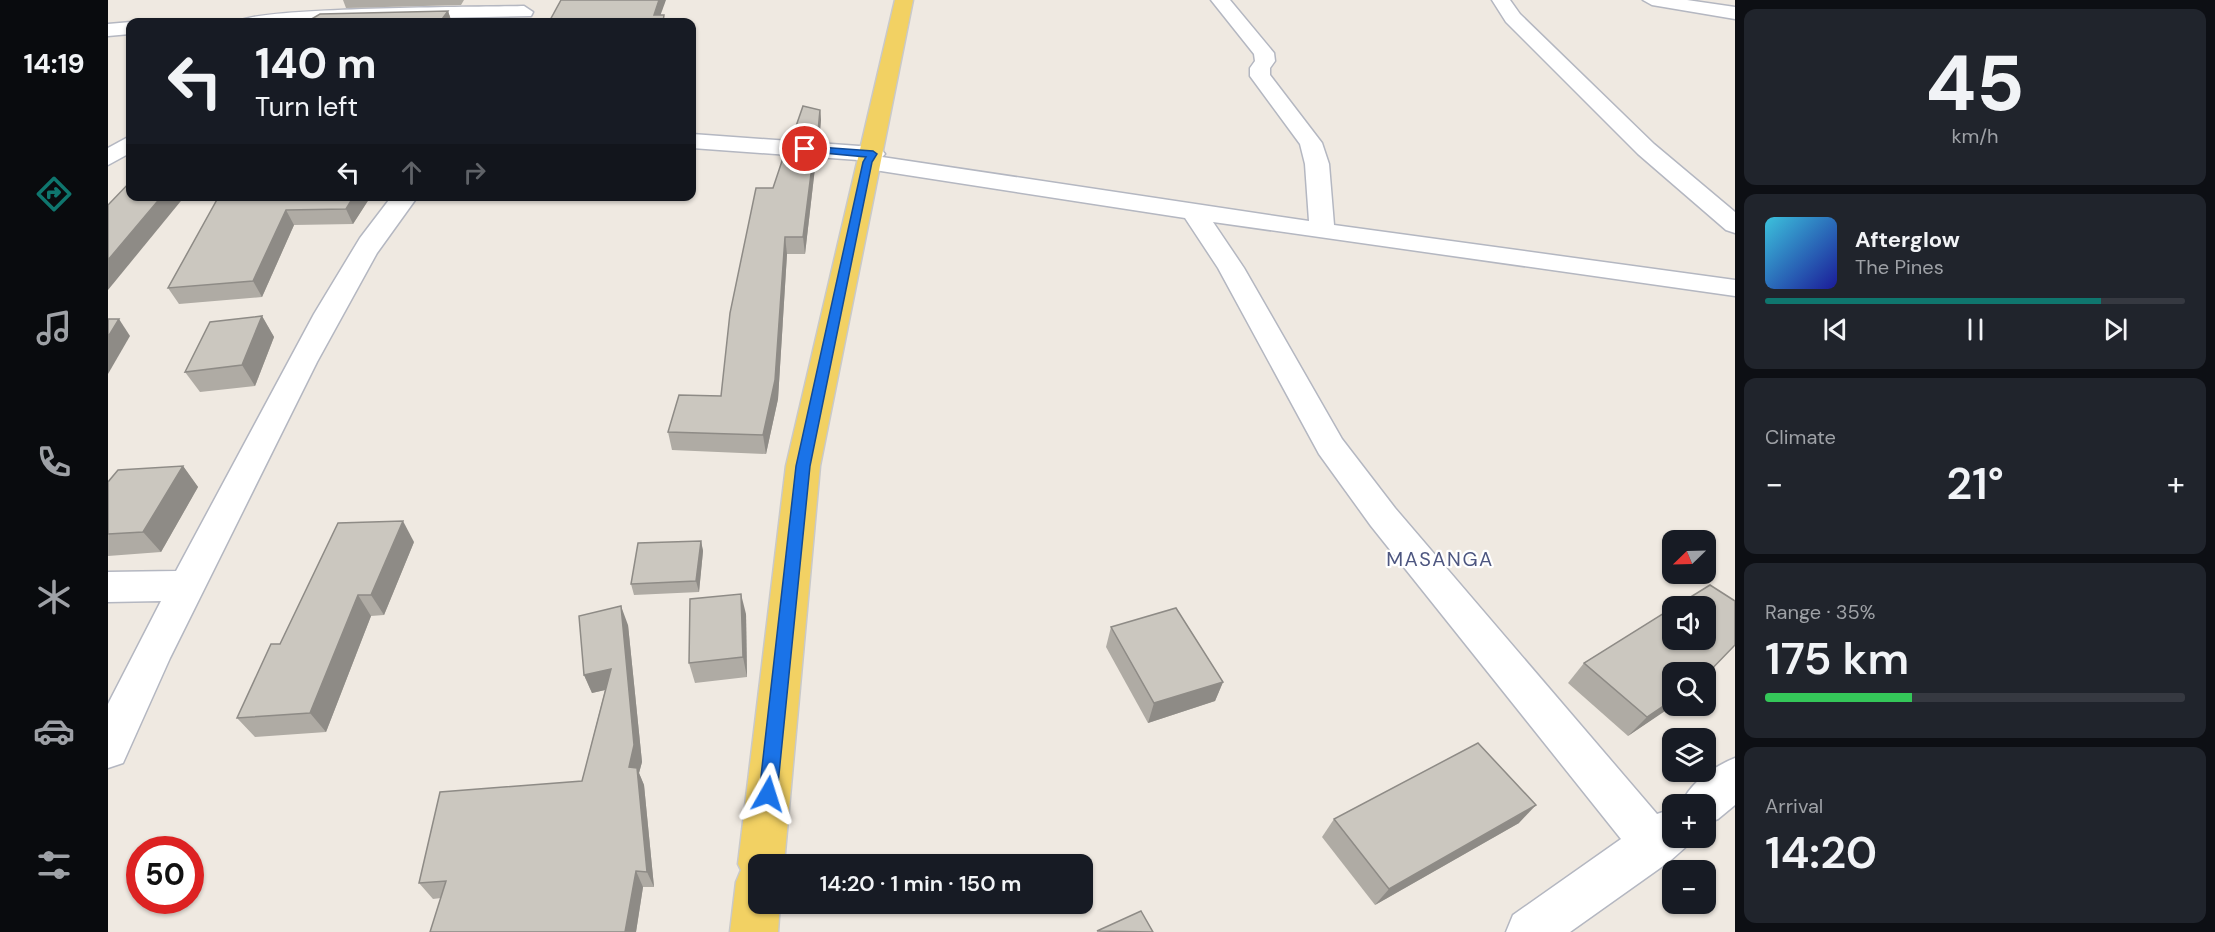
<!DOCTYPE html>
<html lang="en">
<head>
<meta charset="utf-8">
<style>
	body { margin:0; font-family:"DM Sans",sans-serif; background:#20242c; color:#f1f3f6; height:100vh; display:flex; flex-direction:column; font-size:22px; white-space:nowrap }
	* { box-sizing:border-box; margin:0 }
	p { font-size:20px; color:#9ea1a6 }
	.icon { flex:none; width:33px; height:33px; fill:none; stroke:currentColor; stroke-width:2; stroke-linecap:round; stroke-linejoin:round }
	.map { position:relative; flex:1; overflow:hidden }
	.side { display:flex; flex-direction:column; gap:9px; padding:9px; background:#0d0f14; width:480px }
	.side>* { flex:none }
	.hud { position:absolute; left:18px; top:18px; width:570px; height:183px; border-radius:12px; box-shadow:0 2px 4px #0004; background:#171b24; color:#f1f3f6; overflow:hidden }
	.needle { width:39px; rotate:247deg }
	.buttons { position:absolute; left:1554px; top:530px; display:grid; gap:12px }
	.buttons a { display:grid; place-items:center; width:54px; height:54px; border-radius:12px; background:#171b24; box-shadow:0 2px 4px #0004; font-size:30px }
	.speed { position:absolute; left:18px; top:836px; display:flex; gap:12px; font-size:30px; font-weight:700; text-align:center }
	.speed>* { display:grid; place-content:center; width:78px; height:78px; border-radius:50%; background:#171b24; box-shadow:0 2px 4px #0004; line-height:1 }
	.speed .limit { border:9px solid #d22; background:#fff; color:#111 }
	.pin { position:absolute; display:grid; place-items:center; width:51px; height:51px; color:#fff; margin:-26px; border:3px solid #fff; border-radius:50%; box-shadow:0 2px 6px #0007 }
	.me { position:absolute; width:66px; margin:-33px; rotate:6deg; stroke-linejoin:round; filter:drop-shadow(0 0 4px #0008) }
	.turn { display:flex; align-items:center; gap:21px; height:126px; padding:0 30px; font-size:27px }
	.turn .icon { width:78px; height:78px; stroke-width:2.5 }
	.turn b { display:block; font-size:42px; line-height:51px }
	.lanes { display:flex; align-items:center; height:57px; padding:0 30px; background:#0003; justify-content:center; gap:30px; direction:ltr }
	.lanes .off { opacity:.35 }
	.big { font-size:45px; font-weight:600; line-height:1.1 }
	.side .tile { flex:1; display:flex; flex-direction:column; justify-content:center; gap:9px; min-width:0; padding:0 21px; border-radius:12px; background:#20242c }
	.side .dial { align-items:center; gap:0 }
	.dial b { font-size:78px; line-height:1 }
	.song { display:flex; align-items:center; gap:18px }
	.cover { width:72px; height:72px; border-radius:9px; background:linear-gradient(135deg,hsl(190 70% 55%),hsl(240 70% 35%)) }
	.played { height:6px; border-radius:3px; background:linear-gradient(90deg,#0f766e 80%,#363941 80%) }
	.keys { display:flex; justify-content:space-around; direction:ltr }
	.heat { display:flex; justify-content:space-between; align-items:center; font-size:33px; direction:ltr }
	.charge { height:9px; border-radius:4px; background:linear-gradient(90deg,#34c759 35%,#363941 0) }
	.trip { position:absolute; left:640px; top:854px; width:345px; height:60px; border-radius:12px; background:#171b24; box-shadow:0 2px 4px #0004; font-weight:600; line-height:60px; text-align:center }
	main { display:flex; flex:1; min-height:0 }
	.dock { display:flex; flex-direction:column; width:108px; justify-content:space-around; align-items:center; background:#090b0e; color:#9ea1a6 }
	.dock .icon { width:42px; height:42px }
	.dock .on { color:#0f766e }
	.dock b { font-size:27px; color:#f1f3f6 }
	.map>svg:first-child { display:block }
</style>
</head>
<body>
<main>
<nav class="dock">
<b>14:19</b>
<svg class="icon on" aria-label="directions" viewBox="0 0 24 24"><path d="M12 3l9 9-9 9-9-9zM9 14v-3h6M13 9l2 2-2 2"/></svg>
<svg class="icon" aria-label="music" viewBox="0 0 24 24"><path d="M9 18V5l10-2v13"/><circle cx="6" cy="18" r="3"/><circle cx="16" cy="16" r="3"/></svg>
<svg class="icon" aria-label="phone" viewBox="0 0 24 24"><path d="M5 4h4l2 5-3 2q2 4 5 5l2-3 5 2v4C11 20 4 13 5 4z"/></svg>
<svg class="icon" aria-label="climate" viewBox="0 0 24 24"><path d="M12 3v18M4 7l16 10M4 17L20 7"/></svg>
<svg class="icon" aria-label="car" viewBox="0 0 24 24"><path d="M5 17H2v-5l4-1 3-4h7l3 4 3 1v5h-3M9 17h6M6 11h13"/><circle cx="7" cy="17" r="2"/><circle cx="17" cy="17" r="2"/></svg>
<svg class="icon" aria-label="filters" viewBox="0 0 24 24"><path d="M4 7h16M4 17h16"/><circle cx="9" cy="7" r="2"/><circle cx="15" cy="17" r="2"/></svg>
</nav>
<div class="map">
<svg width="1627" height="932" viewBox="0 0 1627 932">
	<rect width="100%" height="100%" fill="#efe9e1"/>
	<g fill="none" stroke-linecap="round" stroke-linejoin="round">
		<defs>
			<g id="minor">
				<path d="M 1103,0 L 1122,0 L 1166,53 L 1167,61 L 1162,68 L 1162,75 L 1214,143 L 1221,164 L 1226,225 L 1627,280 L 1627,296 L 1105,222 L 1136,268 L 1234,439 L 1287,508 L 1549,814 L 1564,809 L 1564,837 L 1583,837 L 1580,845 L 1562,861 L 1462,932 L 1398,932 L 1405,915 L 1513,839 L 1263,526 L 1211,454 L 1110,268 L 1077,218 L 760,169 L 752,167 L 750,160 L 584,148 L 584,134 L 765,147 L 773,149 L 777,154 L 774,157 L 1201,221 L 1197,164 L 1192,144 L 1142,76 L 1142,68 L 1147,61 L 1146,54 Z"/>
				<path d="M 1384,0 L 1402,0 L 1412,14 L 1546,144 L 1627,212 L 1627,233 L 1618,230 L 1530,154 L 1398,22 Z"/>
				<path d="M 1535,0 L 1579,0 L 1627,7 L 1627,19 L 1544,5 Z"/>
				<path d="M 416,6 L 425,12 L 423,16 L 131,22 C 141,7 381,7 416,6 Z"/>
				<path d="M 23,22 L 22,34 L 0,36 L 0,24 Z"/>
				<path d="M 22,136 L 22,153 L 0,165 L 0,148 Z"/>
				<path d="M 284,196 L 310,196 L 269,253 L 209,362 L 62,658 L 15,763 L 0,768 L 0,704 L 53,601 L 0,602 L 0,572 L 68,571 L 206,314 L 252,238 Z"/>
				<path d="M 1627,758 L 1627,805 L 1610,819 L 1598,824 L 1598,804 L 1573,804 C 1583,782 1605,767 1627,758 Z"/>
			</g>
			<path id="major" d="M 787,0 L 805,0 L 712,466 L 676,864 L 651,864 L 651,903 L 672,903 L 670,932 L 622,932 L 628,882 L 633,870 L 630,864 L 678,466 Z"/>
		</defs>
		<!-- minor casing -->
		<use href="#minor" stroke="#b4b7c1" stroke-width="3"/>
		<!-- major casing -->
		<use href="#major" stroke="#c9c9c9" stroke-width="3"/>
		<!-- minor -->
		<use href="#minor" fill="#fff" fill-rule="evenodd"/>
		<!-- major -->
		<use href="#major" fill="#f2d163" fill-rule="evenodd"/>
	</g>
	<!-- wall -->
	<g fill="#afaba4">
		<path d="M 235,0 L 356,0 L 353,5 L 238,8 Z"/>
		<path d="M 340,11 L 343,20 L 341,22 L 201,22 L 200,21 Z"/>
		<path d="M 712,110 L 713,120 L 711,141 L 688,139 L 687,129 Z"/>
		<path d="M 707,142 L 708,159 L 697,254 L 679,254 L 670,399 L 658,454 L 564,450 L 560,432 L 613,396 L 665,188 Z"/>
		<path d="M 111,196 L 263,196 L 245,224 L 186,225 L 154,297 L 71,304 L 60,288 Z"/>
		<path d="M 154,316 L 166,337 L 147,386 L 92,392 L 77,372 Z"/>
		<path d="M 75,466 L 90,487 L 53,552 L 0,556 L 0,482 Z"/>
		<path d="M 593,541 L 595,551 L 591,592 L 526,595 L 523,584 Z"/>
		<path d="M 306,542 L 276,615 L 263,616 L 218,732 L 147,737 L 129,718 L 172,644 Z"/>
		<path d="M 638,614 L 639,677 L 587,683 L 581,663 Z"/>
		<path d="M 520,625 L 534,762 L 531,773 L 536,785 L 546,887 L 535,887 L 528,932 L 322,932 L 333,898 L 325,899 L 311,883 L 474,781 L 497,690 L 484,693 L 476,675 Z"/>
		<path d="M 1003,627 L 1115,682 L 1107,701 L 1040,723 L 998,647 Z"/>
		<path d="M 1476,663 L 1564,705 L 1520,736 L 1460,683 Z"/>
		<path d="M 1226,819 L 1411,823 L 1267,905 L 1214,837 Z"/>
	</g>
	<!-- shaded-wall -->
	<g fill="#8e8b86">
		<path d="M 551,0 L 558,0 L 550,22 L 546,15 Z"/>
		<path d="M 340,11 L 343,20 L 341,22 L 332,22 Z"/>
		<path d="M 712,110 L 713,120 L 711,141 L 710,131 Z"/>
		<path d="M 707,142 L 708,159 L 697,254 L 695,237 Z"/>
		<path d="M 54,196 L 77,196 L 0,290 L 0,260 Z"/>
		<path d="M 246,196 L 263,196 L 245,224 L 238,209 Z"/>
		<path d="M 178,210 L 186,225 L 154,297 L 145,281 Z"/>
		<path d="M 677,237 L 679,254 L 670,399 L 658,454 L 655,435 Z"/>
		<path d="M 154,316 L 166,337 L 147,386 L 134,365 Z"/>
		<path d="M 11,319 L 22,336 L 0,374 L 0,337 Z"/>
		<path d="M 75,466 L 90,487 L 53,552 L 35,532 Z"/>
		<path d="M 295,521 L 306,542 L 276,615 L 263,595 Z"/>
		<path d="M 593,541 L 595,551 L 591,592 L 588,581 Z"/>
		<path d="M 633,594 L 638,614 L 639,677 L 635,657 Z"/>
		<path d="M 250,595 L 263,616 L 218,732 L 202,713 Z"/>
		<path d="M 513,606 L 520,625 L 534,762 L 531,773 L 536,785 L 546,887 L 539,872 L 521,767 Z"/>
		<path d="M 503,669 L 510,687 L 484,693 L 476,675 Z"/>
		<path d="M 1115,682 L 1107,701 L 1040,723 L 1046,703 Z"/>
		<path d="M 1564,700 L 1564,705 L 1566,705 L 1520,736 L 1539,717 Z"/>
		<path d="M 1428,805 L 1411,823 L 1267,905 L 1281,889 Z"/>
		<path d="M 528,871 L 535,887 L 528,932 L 517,932 Z"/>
	</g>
	<!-- building -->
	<g fill="#cbc7bf" stroke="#8e8b86" stroke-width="1.5">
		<path d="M 453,0 L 551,0 L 546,15 L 556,15 L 555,22 L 441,22 Z"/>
		<path d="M 340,11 L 332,22 L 200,21 L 212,14 Z"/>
		<path d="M 695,106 L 712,110 L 710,131 L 687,129 Z"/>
		<path d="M 681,140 L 707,142 L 695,237 L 677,237 L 667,380 L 655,435 L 560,432 L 571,395 L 613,396 L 622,313 L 648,188 L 665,188 Z"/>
		<path d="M 22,182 L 22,196 L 54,196 L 0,260 L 0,205 Z"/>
		<path d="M 111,196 L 246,196 L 238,209 L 178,210 L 145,281 L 60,288 Z"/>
		<path d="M 154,316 L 134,365 L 77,372 L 102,322 Z"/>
		<path d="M 0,319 L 11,319 L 0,337 Z"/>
		<path d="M 75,466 L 35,532 L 0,534 L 0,482 L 10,470 Z"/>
		<path d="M 295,521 L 263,595 L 250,595 L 202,713 L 129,718 L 163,644 L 172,644 L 230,523 Z"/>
		<path d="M 593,541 L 588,581 L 523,584 L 530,543 Z"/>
		<path d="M 1602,585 L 1627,601 L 1627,645 L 1598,675 L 1598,672 L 1564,672 L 1564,700 L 1539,717 L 1476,663 L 1564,608 L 1564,639 L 1598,639 L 1598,606 L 1568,606 Z"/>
		<path d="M 633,594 L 635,657 L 581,663 L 582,599 Z"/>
		<path d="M 513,606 L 526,745 L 521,767 L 529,768 L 539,872 L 528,871 L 517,932 L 322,932 L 338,881 L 311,883 L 332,792 L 474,781 L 503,669 L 476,675 L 471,616 Z"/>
		<path d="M 1068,608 L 1115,682 L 1046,703 L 1003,627 Z"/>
		<path d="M 1370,743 L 1428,805 L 1281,889 L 1226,819 Z"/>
		<path d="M 1033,911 L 1045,932 L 989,931 Z"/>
	</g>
	<!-- route -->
	<path fill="#1a73e8" stroke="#114b97" stroke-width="1.5" d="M 697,146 L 765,151 L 769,154 L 764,162 L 702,466 L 669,794 L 667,800 L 660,802 L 654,800 L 651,794 L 688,466 L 755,162 L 758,157 L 694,151 L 694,147 Z"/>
	<g text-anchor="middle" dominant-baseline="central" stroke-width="4.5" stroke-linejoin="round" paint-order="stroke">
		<!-- neighbourhood labels -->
		<g font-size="20" letter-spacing="1.5" fill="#4d5680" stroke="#fff">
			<text x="1332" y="559">MASANGA</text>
		</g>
	</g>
</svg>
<div class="buttons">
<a><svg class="needle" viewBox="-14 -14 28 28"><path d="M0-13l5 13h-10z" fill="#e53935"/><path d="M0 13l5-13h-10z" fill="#9ea1a6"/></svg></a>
<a><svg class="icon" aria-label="sound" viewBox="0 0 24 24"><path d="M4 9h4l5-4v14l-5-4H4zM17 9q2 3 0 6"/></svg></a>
<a><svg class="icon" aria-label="search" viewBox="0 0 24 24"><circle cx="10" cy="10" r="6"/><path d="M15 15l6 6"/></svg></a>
<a><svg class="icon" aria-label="layers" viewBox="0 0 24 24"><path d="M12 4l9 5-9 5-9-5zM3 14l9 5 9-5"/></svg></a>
<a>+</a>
<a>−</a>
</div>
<div class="speed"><div class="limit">50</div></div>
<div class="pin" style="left:697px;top:149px;background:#d93025"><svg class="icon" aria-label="arrive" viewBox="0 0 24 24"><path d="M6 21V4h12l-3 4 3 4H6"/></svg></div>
<svg class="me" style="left:660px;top:794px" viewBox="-20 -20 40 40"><path d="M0-17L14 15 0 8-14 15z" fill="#1a73e8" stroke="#fff" stroke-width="4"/></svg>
<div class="trip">14:20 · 1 min · 150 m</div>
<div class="hud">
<div class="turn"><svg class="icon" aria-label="left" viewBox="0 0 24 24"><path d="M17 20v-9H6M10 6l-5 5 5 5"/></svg><div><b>140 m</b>Turn left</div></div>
<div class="lanes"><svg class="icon" aria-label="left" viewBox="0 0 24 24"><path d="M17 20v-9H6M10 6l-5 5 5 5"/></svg><svg class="icon off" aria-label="ahead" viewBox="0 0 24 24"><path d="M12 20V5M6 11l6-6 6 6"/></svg><svg class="icon off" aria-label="right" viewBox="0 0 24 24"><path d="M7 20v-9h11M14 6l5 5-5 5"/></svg></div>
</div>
</div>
<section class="side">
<div class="tile dial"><b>45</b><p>km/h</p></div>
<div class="tile">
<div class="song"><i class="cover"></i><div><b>Afterglow</b><p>The Pines</p></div></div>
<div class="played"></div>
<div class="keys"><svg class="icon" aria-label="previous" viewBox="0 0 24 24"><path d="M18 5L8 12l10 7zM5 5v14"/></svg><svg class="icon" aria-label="pause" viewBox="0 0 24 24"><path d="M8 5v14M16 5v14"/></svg><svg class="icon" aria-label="next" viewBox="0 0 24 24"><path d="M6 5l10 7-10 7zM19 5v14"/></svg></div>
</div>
<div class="tile"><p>Climate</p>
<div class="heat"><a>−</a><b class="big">21°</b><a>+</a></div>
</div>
<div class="tile"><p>Range · 35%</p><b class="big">175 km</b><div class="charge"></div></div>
<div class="tile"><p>Arrival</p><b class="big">14:20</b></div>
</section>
</main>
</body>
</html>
